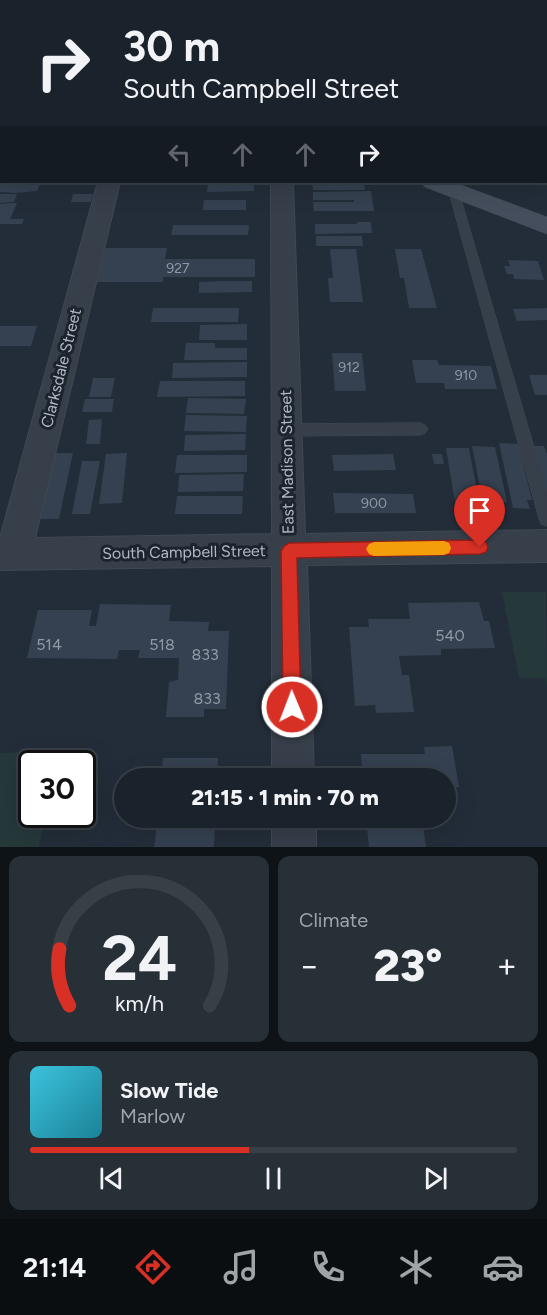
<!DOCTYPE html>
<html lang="en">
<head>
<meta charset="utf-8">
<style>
	body { margin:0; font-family:Figtree,sans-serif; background:#272f37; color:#f1f3f6; height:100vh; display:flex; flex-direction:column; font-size:22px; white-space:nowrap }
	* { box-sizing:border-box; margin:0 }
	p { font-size:20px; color:#9fa4a9 }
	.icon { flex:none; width:33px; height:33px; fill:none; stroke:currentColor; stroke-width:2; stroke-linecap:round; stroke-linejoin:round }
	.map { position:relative; height:847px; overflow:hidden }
	.drawer { display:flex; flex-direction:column; gap:9px; padding:9px; background:#0e1318; flex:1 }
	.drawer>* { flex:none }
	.banner { position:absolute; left:0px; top:0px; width:548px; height:183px; box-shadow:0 6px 24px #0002,0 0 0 2px #383f47; background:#1a222b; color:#f1f3f6; overflow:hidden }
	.speed { position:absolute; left:18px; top:750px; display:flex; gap:12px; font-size:30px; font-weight:700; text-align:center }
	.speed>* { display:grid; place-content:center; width:78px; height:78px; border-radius:50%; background:#1a222b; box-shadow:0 6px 24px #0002,0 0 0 2px #383f47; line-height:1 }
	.speed .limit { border:3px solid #111; border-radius:9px; background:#fff; color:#111 }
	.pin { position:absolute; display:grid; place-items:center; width:51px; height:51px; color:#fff; margin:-62px -26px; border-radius:50% 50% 50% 0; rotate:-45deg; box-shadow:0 0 6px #0007 }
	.pin .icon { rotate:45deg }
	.me { position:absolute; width:66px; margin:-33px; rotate:359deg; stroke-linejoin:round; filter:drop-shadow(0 0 4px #0008) }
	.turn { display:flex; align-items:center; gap:21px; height:126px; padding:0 24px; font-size:27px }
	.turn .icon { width:78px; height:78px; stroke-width:2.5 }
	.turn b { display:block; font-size:42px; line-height:51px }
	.lanes { display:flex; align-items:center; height:57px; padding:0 24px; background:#0003; justify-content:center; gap:30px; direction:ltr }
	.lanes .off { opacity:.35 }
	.big { font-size:45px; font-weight:800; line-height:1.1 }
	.drawer .card { flex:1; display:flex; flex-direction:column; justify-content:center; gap:9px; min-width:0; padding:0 21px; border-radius:12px; background:#272f37 }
	.drawer .dial { align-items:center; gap:0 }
	.dial svg { height:156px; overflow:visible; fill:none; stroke:#383f47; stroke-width:7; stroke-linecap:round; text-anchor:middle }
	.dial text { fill:#f1f3f6; stroke:none }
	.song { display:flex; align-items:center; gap:18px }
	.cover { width:72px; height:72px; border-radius:9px; background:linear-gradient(135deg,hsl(190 70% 55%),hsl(190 70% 35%)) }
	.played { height:6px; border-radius:3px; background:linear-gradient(90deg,#d93025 45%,#383f47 45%) }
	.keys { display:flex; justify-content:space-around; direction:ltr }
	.heat { display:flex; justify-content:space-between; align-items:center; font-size:33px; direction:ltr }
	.drawer .tiles { flex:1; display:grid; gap:9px; grid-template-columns:1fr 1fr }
	.card:last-child { grid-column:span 2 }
	.trip { position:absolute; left:114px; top:768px; width:342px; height:60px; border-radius:30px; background:#1a222b; box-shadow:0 6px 24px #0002,0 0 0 2px #383f47; font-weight:800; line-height:60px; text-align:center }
	.tabs { display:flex; height:96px; justify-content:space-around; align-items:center; background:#0a0e11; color:#9fa4a9 }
	.tabs .icon { width:42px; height:42px }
	.tabs .current { color:#d93025 }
	.tabs b { font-size:27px; color:#f1f3f6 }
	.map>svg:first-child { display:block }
</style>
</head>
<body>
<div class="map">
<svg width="547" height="847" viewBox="0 0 547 847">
	<rect width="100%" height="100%" fill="#232d39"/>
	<!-- green -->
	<g fill="#25383a">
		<path d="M 502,592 L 546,592 L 547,686 L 545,678 L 519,678 Z"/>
		<path d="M 57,751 L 54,763 L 32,764 L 32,814 L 45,815 L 39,847 L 0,847 L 0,753 Z"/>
	</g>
	<!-- building -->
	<g fill="#354150">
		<path d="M 208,182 L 254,182 L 254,191 L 207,192 Z"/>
		<path d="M 312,182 L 367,182 L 368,184 L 364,184 L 365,190 L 313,190 Z"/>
		<path d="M 0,184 L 40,184 L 37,191 L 15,193 L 0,192 Z"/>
		<path d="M 371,191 L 374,211 L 314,211 L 313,202 L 354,202 L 354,200 L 313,200 L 313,192 Z"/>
		<path d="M 0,194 L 17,194 L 14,202 L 0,203 Z"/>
		<path d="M 73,194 L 93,194 L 91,202 L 71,202 Z"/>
		<path d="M 204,200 L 246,200 L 246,210 L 203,210 Z"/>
		<path d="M 14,203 L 17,203 L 10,219 L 24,219 L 22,224 L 0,224 L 0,204 Z"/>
		<path d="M 357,222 L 371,222 L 372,233 L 315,234 L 315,224 L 357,224 Z"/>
		<path d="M 173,225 L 249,225 L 248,235 L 171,235 Z"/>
		<path d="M 316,236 L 362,236 L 363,246 L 316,246 Z"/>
		<path d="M 105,248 L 167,248 L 165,259 L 255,259 L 255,277 L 163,277 L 163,282 L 97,282 Z"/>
		<path d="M 330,249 L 356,249 L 363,302 L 330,302 L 328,278 L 333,278 Z"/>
		<path d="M 395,249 L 421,249 L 437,308 L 409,308 L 404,278 L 400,278 Z"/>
		<path d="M 508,260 L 538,261 L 544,280 L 514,279 L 513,274 L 507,274 L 504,266 L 510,266 Z"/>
		<path d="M 224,281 L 252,281 L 252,292 L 199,293 L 199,282 Z"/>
		<path d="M 153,308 L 239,308 L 238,322 L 151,322 Z"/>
		<path d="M 547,308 L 547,320 L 517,321 L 513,309 Z"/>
		<path d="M 247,324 L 247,340 L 199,340 L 200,325 Z"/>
		<path d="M 0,326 L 37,326 L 31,346 L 0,346 Z"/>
		<path d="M 186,343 L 215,343 L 215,348 L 247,348 L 247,360 L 184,360 Z"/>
		<path d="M 332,353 L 362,353 L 366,391 L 335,391 Z"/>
		<path d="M 412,360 L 437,360 L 439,365 L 491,366 L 497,389 L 445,389 L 444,383 L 416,383 Z"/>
		<path d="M 247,362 L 247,377 L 172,378 L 173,363 Z"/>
		<path d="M 529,375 L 547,375 L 547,395 L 535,395 Z"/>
		<path d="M 93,378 L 115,378 L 111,397 L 89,397 Z"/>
		<path d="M 160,381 L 245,381 L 245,396 L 157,397 Z"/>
		<path d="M 188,398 L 246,399 L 244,414 L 186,413 Z"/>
		<path d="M 85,399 L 114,399 L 112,412 L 82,412 Z"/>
		<path d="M 186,415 L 247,416 L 246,432 L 184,431 Z"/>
		<path d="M 102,419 L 100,444 L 86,444 L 89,420 Z"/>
		<path d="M 246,434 L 245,450 L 184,451 L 185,435 Z"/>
		<path d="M 499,443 L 518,444 L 532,500 L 527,500 L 530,509 L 513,508 Z"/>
		<path d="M 472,446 L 495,447 L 507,502 L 502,502 L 504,508 L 484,508 Z"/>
		<path d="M 534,446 L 544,446 L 547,454 L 547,490 Z"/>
		<path d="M 446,448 L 469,448 L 479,502 L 473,502 L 474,508 L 456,508 Z"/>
		<path d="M 49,453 L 73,453 L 59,519 L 33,519 Z"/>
		<path d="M 127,453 L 122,503 L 99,504 L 106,454 Z"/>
		<path d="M 393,454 L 396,470 L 334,471 L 332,455 Z"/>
		<path d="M 432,454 L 442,454 L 444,464 L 434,464 Z"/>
		<path d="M 177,455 L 247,455 L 247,472 L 175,473 Z"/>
		<path d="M 82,461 L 100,461 L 90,514 L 72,514 Z"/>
		<path d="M 244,474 L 243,491 L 178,492 L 179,475 Z"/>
		<path d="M 333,493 L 413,494 L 416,513 L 335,513 Z"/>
		<path d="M 177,496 L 243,496 L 242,514 L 175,514 Z"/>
		<path d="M 479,602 L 484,621 L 489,621 L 495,648 L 441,649 L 441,655 L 399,656 L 402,675 L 409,675 L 414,712 L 376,713 L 375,705 L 355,706 L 349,627 L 369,627 L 368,619 L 410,619 L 408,603 Z"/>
		<path d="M 100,604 L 171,605 L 169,621 L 209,622 L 208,631 L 229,631 L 226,709 L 204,709 L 204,717 L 166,717 L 169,682 L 178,680 L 179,658 L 138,658 L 140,650 L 119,650 L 117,659 L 27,658 L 38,610 L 92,610 L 89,626 L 96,626 Z"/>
		<path d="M 452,746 L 459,787 L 446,788 L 446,778 L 363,778 L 361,754 L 425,754 L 424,747 Z"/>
		<path d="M 163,758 L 218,758 L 217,778 L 161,778 Z"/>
		<path d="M 158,818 L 215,818 L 214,847 L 154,847 Z"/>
		<path d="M 366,818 L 422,818 L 426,847 L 369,847 Z"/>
	</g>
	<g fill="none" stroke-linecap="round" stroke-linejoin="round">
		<defs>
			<g id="lane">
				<path d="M 0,0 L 5,0 L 6,2 L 2,2 L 0,4 Z"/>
				<path d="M 31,0 L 40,0 L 29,2 Z"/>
				<path d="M 507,0 L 525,2 L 508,2 Z"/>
				<rect x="546" y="3" width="1" height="5"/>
				<path d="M 453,186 L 458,189 L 547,491 L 547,526 L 541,524 L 539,519 L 448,189 Z"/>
				<path d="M 420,423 L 425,425 L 428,429 L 425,433 L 420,435 L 287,436 L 282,434 L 279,430 L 282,426 L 287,424 Z"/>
			</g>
			<g id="street">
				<rect x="0" y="130" width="2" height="12"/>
				<path d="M 98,182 L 120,182 L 35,538 L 272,534 L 271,182 L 293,182 L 305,534 L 547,530 L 547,562 L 307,565 L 314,778 L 272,778 L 272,566 L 0,570 L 0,538 Z"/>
				<rect x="272" y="818" width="44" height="29"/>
			</g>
			<g id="secondary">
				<rect x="0" y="17" width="2" height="10"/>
				<path d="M 2,69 L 2,83 L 0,83 L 0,70 Z"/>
				<path d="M 421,182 L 453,182 L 547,217 L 547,234 L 425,187 Z"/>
			</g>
		</defs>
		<!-- lane casing -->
		<use href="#lane" stroke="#404852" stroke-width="1"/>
		<!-- street casing -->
		<use href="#street" stroke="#404852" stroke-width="2"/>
		<!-- secondary casing -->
		<use href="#secondary" stroke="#404852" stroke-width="1"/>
		<!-- lane -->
		<use href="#lane" fill="#363f4a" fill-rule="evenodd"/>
		<!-- street -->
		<use href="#street" fill="#363f4a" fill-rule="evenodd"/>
		<!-- secondary -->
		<use href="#secondary" fill="#454e5c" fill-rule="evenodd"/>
		<!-- rail -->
		<g stroke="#586370" stroke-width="3" stroke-dasharray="4 4" stroke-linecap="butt">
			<path d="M 337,0 L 344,2"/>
			<path d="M 356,0 L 363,2"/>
		</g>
	</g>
	<!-- route -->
	<path fill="#d93025" stroke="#8d1f18" stroke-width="1.5" d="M 480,540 L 486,542 L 488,547 L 486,552 L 480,554 L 297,558 L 301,707 L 298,713 L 292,716 L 285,713 L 283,707 L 281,551 L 284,546 L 289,543 Z"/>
	<!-- slow -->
	<path fill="#f59e0b" d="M 444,541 L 449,543 L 451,548 L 449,553 L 444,555 L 374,556 L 369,554 L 366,549 L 369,544 L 374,542 Z"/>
	<g text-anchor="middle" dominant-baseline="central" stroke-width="6" stroke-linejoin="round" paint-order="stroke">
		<!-- number labels -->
		<g font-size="14" fill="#9099a6">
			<text x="178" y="268">927</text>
			<text x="349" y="367">912</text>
			<text x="466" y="375">910</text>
			<text x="374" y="503">900</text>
		</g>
		<!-- street labels -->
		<g font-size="16" fill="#b1b9c5" stroke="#1c242e">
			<text transform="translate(61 368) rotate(-76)">Clarksdale Street</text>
			<text transform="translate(287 462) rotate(-91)">East Madison Street</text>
			<text transform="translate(184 552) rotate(-1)">South Campbell Street</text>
		</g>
		<!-- near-number labels -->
		<g font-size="16" fill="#9099a6">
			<text x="450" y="635">540</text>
			<text x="49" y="644">514</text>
			<text x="162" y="644">518</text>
			<text x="205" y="654">833</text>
			<text x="207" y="698">833</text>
		</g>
	</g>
</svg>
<div class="speed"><div class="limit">30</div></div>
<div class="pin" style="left:480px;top:547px;background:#d93025"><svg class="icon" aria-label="arrive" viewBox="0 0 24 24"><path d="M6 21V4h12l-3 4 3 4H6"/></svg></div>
<svg class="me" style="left:292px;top:707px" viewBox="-20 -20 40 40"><circle r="17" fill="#d93025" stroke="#fff" stroke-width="3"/><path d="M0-11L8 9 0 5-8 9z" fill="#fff"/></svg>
<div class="trip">21:15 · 1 min · 70 m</div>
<div class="banner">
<div class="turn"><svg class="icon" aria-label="right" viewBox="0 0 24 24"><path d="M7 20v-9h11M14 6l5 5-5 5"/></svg><div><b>30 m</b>South Campbell Street</div></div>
<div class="lanes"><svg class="icon off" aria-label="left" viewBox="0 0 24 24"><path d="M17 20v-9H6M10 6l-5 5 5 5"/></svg><svg class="icon off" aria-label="ahead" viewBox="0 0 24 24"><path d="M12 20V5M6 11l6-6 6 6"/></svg><svg class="icon off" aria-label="ahead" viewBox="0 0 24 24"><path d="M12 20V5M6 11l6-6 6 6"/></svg><svg class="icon" aria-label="right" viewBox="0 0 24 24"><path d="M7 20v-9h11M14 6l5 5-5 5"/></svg></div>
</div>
</div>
<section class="drawer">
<div class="tiles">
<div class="card dial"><svg viewBox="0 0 100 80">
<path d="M14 69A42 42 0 1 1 86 69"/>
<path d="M14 69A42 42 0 0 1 9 40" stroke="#d93025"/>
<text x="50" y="56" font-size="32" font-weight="700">24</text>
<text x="50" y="72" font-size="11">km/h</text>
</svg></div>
<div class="card"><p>Climate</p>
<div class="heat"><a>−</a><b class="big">23°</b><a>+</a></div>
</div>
<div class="card">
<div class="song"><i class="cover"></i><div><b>Slow Tide</b><p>Marlow</p></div></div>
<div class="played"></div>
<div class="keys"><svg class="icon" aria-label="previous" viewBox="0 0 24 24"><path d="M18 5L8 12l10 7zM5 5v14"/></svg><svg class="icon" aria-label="pause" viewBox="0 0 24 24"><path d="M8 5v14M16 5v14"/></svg><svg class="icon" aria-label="next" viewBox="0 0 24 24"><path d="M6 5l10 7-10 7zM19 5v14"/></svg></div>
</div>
</div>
</section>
<nav class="tabs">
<b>21:14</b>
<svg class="icon current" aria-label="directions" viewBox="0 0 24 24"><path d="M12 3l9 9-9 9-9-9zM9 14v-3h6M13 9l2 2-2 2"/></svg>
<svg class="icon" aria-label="music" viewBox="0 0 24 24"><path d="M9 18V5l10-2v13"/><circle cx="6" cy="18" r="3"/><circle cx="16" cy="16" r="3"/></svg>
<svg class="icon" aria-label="phone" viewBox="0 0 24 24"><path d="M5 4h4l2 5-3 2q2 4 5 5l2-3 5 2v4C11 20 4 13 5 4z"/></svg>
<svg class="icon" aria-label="climate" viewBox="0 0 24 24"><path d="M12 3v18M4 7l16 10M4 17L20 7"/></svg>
<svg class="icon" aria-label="car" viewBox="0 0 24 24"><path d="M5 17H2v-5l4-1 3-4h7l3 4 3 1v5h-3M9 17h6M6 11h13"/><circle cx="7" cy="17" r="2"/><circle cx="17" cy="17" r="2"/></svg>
</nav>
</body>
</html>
